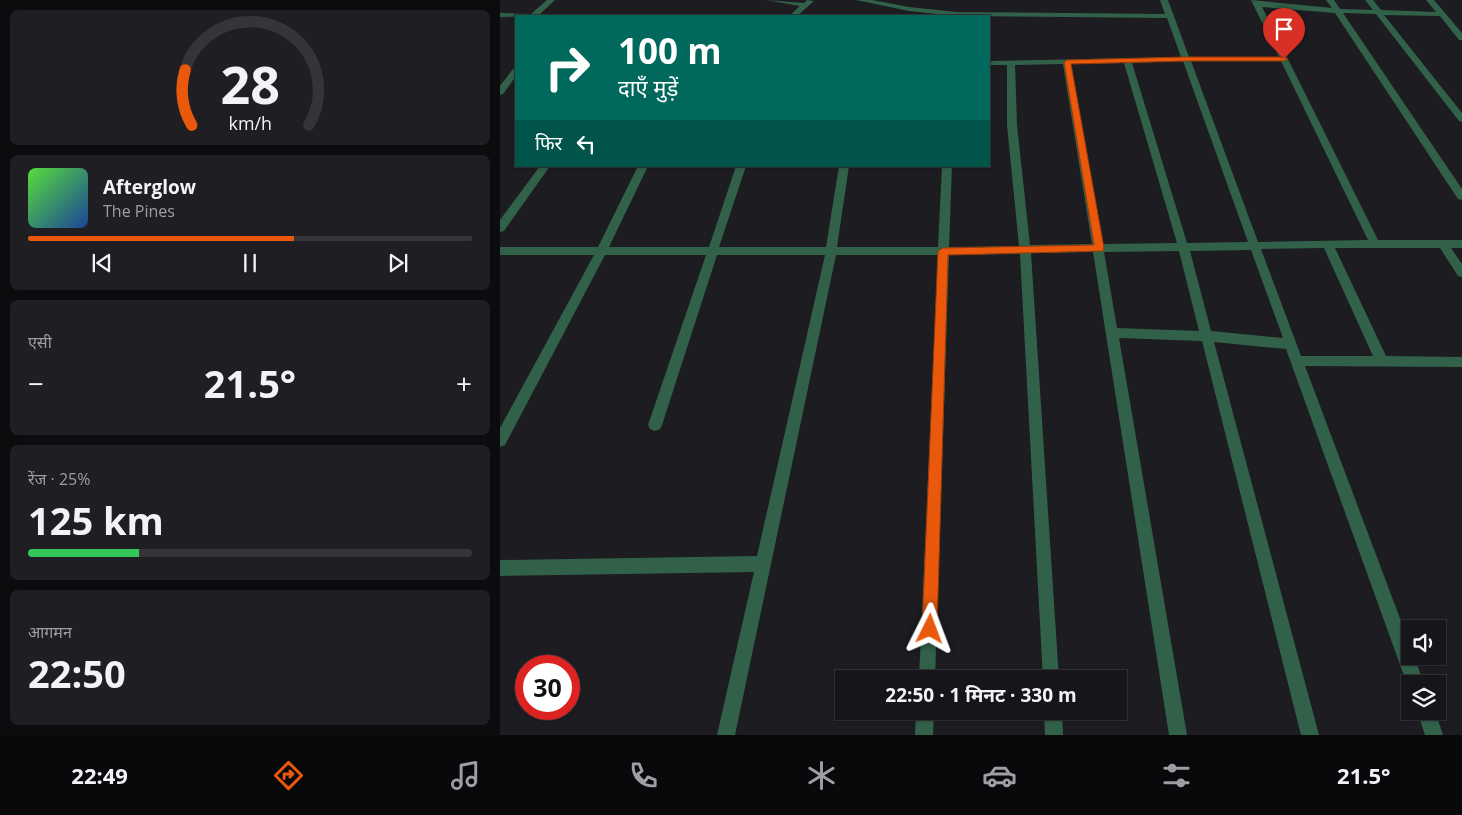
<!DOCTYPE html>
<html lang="hi">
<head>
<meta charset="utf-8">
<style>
	body { margin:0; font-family:"Open Sans","Noto Sans Devanagari",sans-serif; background:#1f1e22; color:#f1f3f6; height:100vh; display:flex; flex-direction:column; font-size:19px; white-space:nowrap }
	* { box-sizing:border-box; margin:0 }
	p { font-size:16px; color:#9e9fa2 }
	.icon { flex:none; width:28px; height:28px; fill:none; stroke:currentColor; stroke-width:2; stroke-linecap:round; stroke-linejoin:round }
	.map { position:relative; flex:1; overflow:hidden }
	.drawer { display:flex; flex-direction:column; gap:10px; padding:10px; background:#0c0c0e; width:500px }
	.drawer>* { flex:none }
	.guide { position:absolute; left:15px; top:15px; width:475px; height:152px; border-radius:0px; box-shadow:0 1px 4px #0004,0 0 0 1px #353438; background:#00695c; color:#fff; overflow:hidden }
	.controls { position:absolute; left:901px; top:620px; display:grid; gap:10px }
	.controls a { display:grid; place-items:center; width:45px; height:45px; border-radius:0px; background:#161519; box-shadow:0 1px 4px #0004,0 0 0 1px #353438; font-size:25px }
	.speed { position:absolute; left:15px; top:655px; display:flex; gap:10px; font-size:25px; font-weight:700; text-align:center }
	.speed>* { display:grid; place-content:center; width:65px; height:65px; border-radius:50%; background:#161519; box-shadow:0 1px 4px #0004,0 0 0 1px #353438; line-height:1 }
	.speed .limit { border:8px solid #d22; background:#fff; color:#111 }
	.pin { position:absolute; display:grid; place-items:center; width:42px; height:42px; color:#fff; margin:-51px -21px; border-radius:50% 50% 50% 0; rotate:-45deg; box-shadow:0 0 5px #0007 }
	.pin .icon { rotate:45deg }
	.me { position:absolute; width:55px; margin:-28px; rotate:3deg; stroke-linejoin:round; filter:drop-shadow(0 0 4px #0008) }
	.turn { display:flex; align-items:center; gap:18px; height:105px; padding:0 20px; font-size:22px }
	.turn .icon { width:65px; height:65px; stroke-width:2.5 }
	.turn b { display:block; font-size:35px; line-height:42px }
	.then { display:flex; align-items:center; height:48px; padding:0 20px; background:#0003; gap:10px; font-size:19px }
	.big { font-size:38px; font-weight:700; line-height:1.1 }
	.drawer .widget { flex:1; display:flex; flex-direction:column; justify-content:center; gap:8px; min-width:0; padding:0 18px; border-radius:8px; background:#1f1e22 }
	.drawer .dial { align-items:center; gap:0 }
	.dial svg { height:130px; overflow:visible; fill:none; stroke:#353438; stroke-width:7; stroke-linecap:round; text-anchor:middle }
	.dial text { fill:#f1f3f6; stroke:none }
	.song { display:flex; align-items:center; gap:15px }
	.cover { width:60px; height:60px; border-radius:8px; background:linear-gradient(135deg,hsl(110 70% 55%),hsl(220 70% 35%)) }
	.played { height:5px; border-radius:2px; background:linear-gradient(90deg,#ea580c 60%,#353438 60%) }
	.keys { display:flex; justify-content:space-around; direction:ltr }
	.heat { display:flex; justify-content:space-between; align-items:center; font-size:28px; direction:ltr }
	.charge { height:8px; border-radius:4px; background:linear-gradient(90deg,#34c759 25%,#353438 0) }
	.trip { position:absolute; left:335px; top:670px; width:292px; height:50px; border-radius:0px; background:#161519; box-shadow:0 1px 4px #0004,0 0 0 1px #353438; font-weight:700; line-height:50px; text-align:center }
	.tab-bar { display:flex; height:80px; justify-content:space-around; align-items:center; background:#09080a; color:#9e9fa2 }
	.tab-bar .icon { width:35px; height:35px }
	.tab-bar .active { color:#ea580c }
	.tab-bar b { font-size:22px; color:#f1f3f6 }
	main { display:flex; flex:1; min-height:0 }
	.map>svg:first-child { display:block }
</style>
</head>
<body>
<main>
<section class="drawer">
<div class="widget dial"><svg viewBox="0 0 100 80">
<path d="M14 69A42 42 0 1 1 86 69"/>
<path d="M14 69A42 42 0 0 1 10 35" stroke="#ea580c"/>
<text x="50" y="56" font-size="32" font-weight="700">28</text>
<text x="50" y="72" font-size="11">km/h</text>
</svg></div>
<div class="widget">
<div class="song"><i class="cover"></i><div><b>Afterglow</b><p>The Pines</p></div></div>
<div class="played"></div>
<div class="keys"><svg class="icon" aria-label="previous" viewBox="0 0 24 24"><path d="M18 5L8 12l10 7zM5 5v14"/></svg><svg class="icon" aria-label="pause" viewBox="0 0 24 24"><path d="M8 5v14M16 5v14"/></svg><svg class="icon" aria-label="next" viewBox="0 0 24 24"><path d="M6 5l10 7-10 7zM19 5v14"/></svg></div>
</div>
<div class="widget"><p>एसी</p>
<div class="heat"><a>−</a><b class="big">21.5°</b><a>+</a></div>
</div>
<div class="widget"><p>रेंज · 25%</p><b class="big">125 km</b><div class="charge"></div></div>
<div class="widget"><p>आगमन</p><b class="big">22:50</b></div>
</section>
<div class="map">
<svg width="962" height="735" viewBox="0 0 962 735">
	<rect width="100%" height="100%" fill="#1d1c21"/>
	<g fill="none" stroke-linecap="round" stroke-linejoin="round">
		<!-- minor -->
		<g fill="#316249" fill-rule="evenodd">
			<path d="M 47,0 L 55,0 L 40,14 L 45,16 L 0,17 L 0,13 L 31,14 Z"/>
			<path d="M 266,0 L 304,3 L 307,0 L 314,1 L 297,16 L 289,16 L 300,6 Z"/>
			<path d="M 356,0 L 372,0 L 409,7 L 456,12 L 665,14 L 660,0 L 668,0 L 689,57 L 779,57 L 751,0 L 832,8 L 826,0 L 834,0 L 840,9 L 873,10 L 865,0 L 873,0 L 881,10 L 936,12 L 926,0 L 934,0 L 962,33 L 962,40 L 959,40 L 940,16 L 884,15 L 962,113 L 962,122 L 959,121 L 876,14 L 843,13 L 962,189 L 962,200 L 958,199 L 835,13 L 762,7 L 878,240 L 962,240 L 962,248 L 951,248 L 962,264 L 962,277 L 958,276 L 940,248 L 835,248 L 886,356 L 962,357 L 962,367 L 805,366 L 910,645 L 910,656 L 914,656 L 924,684 L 910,684 L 910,690 L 907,684 L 786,349 L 714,342 L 819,735 L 801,735 L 702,341 L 619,338 L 687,735 L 669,735 L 593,252 L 531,253 L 559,679 L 543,679 L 520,254 L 449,255 L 435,679 L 419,679 L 438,255 L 336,255 L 235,735 L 217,735 L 254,572 L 0,576 L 0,560 L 257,556 L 325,255 L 217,255 L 162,425 L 160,429 L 155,431 L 150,429 L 148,425 L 206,255 L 105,255 L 5,445 L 0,447 L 0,428 L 94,255 L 0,255 L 0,247 L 98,247 L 138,166 L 148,166 L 109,247 L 209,247 L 236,166 L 246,166 L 219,247 L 326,247 L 339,166 L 349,166 L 337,247 L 438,247 L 442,166 L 452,166 L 449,247 L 519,246 L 507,125 L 507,65 L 489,65 L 489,61 L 681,57 L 667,18 L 456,16 L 409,11 ZM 683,61 L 748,242 L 687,243 L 632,63 ZM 691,61 L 781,61 L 868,240 L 758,242 ZM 624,63 L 677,243 L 602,244 L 571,64 ZM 563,64 L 592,244 L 530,245 L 517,125 L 515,65 ZM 824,248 L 873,356 L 801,356 L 761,249 ZM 751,250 L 783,338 L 711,331 L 690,251 ZM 679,251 L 699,331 L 617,328 L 604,252 Z"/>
			<path d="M 13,69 L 16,69 L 16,76 L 3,94 L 0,95 L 0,86 Z"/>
			<path d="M 40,166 L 50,166 L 4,231 L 0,232 L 0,220 Z"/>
			<path d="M 416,711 L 434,711 L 433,735 L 415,735 Z"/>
			<path d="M 544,711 L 562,711 L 563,735 L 545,735 Z"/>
			<path d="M 917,711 L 935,711 L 943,735 L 925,735 Z"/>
		</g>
	</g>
	<!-- route -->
	<path fill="#ea580c" stroke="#983908" d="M 686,57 L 784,57 L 788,59 L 784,61 L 686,61 L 571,64 L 604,248 L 603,251 L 448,255 L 437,629 L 435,634 L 430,637 L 424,634 L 422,629 L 438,251 L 443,248 L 594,245 L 564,62 L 567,60 Z"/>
</svg>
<div class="controls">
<a><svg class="icon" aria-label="sound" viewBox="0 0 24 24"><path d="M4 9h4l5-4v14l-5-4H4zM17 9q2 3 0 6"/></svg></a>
<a><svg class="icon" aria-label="layers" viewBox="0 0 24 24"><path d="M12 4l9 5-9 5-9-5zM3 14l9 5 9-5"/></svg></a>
</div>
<div class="speed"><div class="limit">30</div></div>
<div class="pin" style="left:784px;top:59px;background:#d93025"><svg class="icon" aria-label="arrive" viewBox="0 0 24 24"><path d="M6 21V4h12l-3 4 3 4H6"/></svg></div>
<svg class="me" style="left:430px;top:629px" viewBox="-20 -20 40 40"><path d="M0-17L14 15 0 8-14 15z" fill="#ea580c" stroke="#fff" stroke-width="4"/></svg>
<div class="trip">22:50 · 1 मिनट · 330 m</div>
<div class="guide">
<div class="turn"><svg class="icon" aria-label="right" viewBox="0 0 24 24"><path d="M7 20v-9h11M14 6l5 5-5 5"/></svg><div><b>100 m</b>दाएँ मुड़ें</div></div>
<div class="then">फिर<svg class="icon" aria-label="left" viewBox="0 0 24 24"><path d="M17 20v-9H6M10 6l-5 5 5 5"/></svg></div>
</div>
</div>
</main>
<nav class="tab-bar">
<b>22:49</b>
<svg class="icon active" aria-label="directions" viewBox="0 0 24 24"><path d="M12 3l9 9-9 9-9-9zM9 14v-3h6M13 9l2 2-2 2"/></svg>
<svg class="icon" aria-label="music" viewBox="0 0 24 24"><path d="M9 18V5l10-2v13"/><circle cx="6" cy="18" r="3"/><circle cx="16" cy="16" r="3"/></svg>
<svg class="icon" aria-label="phone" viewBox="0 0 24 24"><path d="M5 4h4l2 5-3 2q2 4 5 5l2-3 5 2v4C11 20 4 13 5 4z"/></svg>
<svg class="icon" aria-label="climate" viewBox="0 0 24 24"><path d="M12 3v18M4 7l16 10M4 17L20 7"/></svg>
<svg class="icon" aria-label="car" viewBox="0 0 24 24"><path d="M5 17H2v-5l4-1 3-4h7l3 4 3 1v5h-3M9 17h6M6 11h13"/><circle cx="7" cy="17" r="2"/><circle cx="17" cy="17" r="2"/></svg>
<svg class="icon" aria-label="filters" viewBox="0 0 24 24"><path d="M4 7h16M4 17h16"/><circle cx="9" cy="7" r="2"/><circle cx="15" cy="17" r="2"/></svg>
<b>21.5°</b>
</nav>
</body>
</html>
